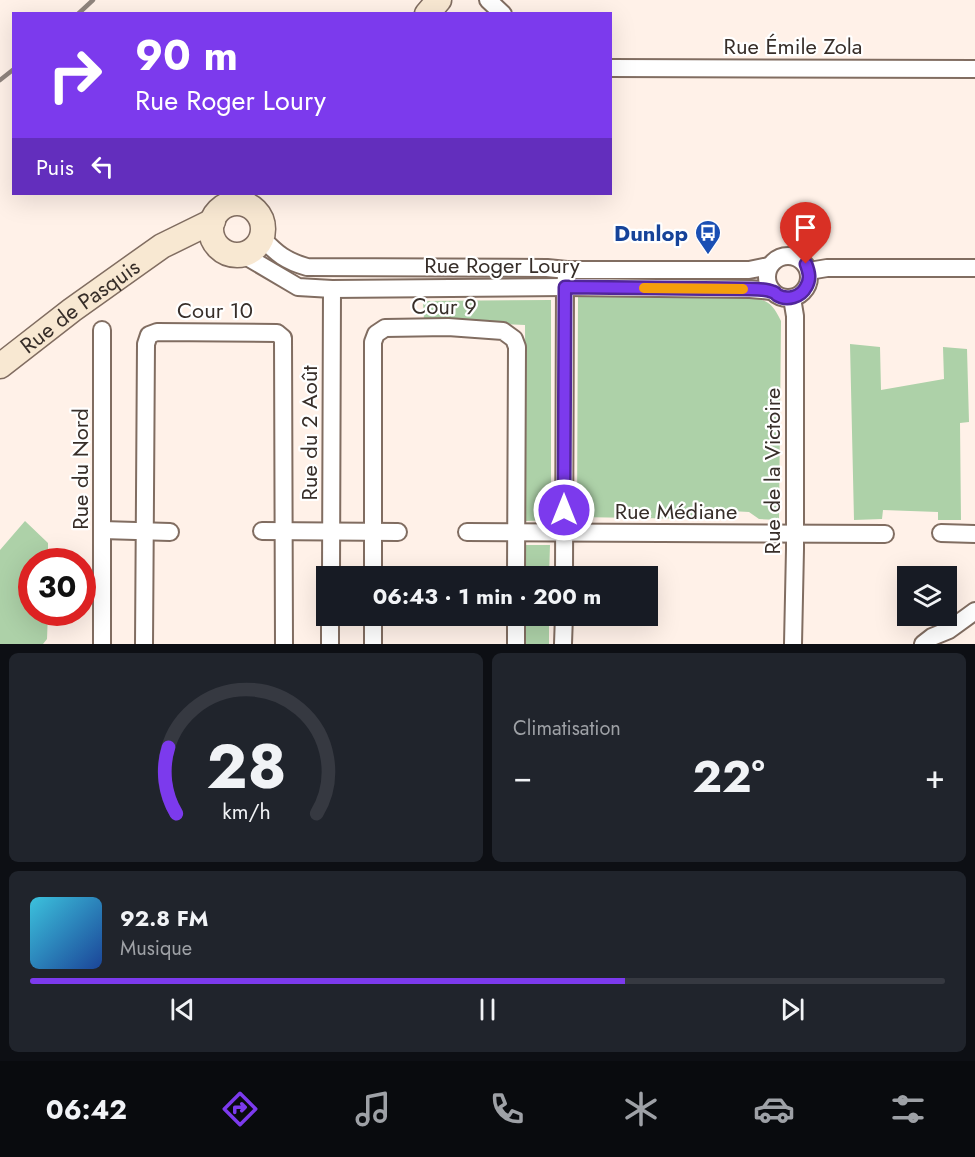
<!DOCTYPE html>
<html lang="fr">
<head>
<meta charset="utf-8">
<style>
	body { margin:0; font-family:Jost,sans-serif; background:#20242c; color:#f1f3f6; height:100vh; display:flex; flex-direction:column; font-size:22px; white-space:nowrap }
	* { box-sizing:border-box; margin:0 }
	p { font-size:20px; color:#9ea1a6 }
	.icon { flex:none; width:33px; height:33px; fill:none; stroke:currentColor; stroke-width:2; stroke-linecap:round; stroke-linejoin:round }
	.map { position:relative; height:644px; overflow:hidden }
	.details { display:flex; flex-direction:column; gap:9px; padding:9px; background:#0d0f14; flex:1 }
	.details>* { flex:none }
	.top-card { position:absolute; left:12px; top:12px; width:600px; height:183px; border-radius:0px; box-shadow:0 6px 24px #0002; background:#7c3aed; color:#fff; overflow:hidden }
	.tools { position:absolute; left:897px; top:566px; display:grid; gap:12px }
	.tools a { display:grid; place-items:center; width:60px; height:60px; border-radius:0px; background:#171b24; box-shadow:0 6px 24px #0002; font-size:30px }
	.speed { position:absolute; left:18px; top:548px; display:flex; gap:12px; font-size:30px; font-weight:700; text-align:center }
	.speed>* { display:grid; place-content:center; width:78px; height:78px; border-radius:50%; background:#171b24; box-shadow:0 6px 24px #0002; line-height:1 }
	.speed .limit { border:9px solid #d22; background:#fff; color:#111 }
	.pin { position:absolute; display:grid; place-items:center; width:51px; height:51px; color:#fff; margin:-62px -26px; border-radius:50% 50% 50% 0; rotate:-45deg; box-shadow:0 0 6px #0007 }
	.pin .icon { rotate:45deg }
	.me { position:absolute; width:66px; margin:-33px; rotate:0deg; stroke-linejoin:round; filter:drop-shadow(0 0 4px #0008) }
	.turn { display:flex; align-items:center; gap:21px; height:126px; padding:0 24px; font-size:27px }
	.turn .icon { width:78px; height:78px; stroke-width:2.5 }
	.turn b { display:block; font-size:42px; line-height:51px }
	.then { display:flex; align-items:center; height:57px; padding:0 24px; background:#0003; gap:12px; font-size:22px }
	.big { font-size:45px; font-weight:700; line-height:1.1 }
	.details .card { flex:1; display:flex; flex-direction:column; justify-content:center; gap:9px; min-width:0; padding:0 21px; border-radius:9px; background:#20242c }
	.details .dial { align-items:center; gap:0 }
	.dial svg { height:156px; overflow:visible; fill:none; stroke:#363941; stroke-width:7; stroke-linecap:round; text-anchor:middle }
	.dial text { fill:#f1f3f6; stroke:none }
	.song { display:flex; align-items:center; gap:18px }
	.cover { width:72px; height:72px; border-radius:9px; background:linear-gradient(135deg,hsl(190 70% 55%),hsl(220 70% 35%)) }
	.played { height:6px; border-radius:3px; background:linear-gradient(90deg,#7c3aed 65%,#363941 65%) }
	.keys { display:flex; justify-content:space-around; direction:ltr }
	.heat { display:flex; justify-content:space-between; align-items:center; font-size:33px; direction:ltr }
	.details .tiles { flex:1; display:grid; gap:9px; grid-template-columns:1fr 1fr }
	.card:last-child { grid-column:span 2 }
	.trip { position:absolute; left:316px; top:566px; width:342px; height:60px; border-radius:0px; background:#171b24; box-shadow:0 6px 24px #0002; font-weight:700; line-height:60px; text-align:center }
	.tabs { display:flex; height:96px; justify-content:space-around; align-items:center; background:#090b0e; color:#9ea1a6 }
	.tabs .icon { width:42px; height:42px }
	.tabs .active { color:#7c3aed }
	.tabs b { font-size:27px; color:#f1f3f6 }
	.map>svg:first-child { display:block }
</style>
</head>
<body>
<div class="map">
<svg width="975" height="644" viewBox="0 0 975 644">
	<rect width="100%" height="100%" fill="#fff1e8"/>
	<!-- green -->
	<g fill="#add1a8">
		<path d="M 578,297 L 750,297 C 769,301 772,303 781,321 L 779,520 L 759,519 L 749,512 L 712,510 L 700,519 L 577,517 Z"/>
		<path d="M 551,300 L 551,520 L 526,521 L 525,325 L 424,321 L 423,301 Z"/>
		<path d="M 850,344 L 880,347 L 881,390 L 944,379 L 943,347 L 967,349 L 969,422 L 960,423 L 961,520 L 938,520 L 938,512 L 883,510 L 882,519 L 854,520 Z"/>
		<path d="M 25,521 L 48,543 L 48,561 L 32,561 L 32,612 L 48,612 L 47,639 L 43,644 L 0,644 L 0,550 Z"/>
		<path d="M 526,545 L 550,545 L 549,576 L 526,576 Z"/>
		<rect x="526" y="615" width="23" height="29"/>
	</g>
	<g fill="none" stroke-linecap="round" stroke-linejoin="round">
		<defs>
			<g id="minor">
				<path d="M 488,0 L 503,14"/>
				<path d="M 610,68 L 975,69"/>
				<path d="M 262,238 C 277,254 286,261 307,267 L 547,268 L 567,270 L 749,270 L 769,266"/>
				<path d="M 242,254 L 298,287 L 332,289 L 565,287 L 750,289 L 772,291"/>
				<circle cx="788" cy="277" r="21"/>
				<path d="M 809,271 L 827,268 L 975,268"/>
				<path d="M 792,298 L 795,316 L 795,549 L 793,644"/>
				<path d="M 102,530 L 170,532"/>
				<path d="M 262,531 L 398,532"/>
				<path d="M 467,532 L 885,534"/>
				<path d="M 941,533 L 975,534"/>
				<path d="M 331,576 L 332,289"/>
				<path d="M 373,576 L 373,342 L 376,334 L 385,328 L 448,327 L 503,331 L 514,339 L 517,347 L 516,576"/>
				<path d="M 564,576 L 565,287 L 566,277"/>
				<path d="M 373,615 L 373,644"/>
				<path d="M 102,644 L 102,330"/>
				<path d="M 144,644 L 146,344 L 149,335 L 157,332 L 277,333 L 283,338 L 284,644"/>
				<path d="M 330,644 L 330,615"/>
				<path d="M 516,644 L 516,615"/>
				<path d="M 563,644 L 564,615"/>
				<path d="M 923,644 L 932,637 L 949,630 L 975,611"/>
			</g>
			<g id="secondary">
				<path d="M 427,14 L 439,0"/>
				<circle cx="237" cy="229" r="26"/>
				<path id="s1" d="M 0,366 L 72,310 L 138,263 L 162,246 L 213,221"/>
			</g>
		</defs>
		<!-- minor casing -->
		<use href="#minor" stroke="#816d61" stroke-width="20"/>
		<!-- secondary casing -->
		<use href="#secondary" stroke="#816d61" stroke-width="27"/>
		<!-- minor -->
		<use href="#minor" stroke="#fff" stroke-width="16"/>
		<!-- secondary -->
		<use href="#secondary" stroke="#f8e8d2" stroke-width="24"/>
		<!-- rail -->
		<g stroke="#8f847d" stroke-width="4.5">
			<path d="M 78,14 L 93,0"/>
			<path d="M 0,80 L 14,69"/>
		</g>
	</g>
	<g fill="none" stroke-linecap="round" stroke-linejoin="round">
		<defs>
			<path id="route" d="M 564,510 L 565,287 L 750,289 C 757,289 767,289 773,292 C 775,292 776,294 777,295 C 787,301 801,297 806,287 C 811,279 809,272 806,264"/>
		</defs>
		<!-- route casing -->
		<use href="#route" stroke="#51269a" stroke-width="15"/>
		<!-- route -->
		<use href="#route" stroke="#7c3aed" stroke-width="10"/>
		<!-- slow -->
		<path stroke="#f59e0b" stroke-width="10" d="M 644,288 L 743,289"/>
	</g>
	<!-- icons -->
	<defs>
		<symbol id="bus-pin" viewBox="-11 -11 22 30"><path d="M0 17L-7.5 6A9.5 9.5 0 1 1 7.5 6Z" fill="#1a4fb4" stroke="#fff"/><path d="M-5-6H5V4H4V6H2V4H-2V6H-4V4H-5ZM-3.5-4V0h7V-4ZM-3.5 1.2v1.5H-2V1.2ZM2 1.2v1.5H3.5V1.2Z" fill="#fff"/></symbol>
	</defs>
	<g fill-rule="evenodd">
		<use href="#bus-pin" x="693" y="218" width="30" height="40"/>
	</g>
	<g text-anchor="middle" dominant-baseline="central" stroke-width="4.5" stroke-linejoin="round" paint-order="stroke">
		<!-- street labels -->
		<g font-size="22" fill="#372e29" stroke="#fff">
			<text x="793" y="46">Rue Émile Zola</text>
			<text x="502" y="265">Rue Roger Loury</text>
			<text stroke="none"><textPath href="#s1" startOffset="100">Rue de Pasquis</textPath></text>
			<text transform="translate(444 306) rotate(1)">Cour 9</text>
			<text x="215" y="310">Cour 10</text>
			<text transform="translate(309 433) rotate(-90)">Rue du 2 Août</text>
			<text transform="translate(80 469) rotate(-90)">Rue du Nord</text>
			<text transform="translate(772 471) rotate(-90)">Rue de la Victoire</text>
			<text x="676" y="511">Rue Médiane</text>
		</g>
		<!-- transit labels -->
		<g font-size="22" font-weight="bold" fill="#164399" stroke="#fff" text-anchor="end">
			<text x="688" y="233">Dunlop</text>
		</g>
	</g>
</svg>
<div class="tools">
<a><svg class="icon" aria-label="layers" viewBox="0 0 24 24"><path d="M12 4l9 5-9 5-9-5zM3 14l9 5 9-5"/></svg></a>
</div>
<div class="speed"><div class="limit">30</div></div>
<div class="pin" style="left:806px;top:264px;background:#d93025"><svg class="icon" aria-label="arrive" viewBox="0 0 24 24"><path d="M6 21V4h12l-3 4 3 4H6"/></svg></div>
<svg class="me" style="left:564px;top:510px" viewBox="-20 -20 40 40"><circle r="17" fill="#7c3aed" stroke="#fff" stroke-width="3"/><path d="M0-11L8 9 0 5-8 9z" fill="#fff"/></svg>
<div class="trip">06:43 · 1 min · 200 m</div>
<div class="top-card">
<div class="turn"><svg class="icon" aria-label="right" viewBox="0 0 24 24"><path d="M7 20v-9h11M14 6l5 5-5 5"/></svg><div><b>90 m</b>Rue Roger Loury</div></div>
<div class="then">Puis<svg class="icon" aria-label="left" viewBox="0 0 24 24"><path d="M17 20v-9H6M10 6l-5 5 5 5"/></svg></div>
</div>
</div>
<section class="details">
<div class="tiles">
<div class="card dial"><svg viewBox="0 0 100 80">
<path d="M14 69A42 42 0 1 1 86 69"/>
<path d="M14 69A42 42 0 0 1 10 35" stroke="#7c3aed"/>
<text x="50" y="56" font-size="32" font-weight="700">28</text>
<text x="50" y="72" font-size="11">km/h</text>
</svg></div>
<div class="card"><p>Climatisation</p>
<div class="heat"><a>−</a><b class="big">22°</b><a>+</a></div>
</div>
<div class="card">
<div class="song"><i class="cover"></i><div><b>92.8 FM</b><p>Musique</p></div></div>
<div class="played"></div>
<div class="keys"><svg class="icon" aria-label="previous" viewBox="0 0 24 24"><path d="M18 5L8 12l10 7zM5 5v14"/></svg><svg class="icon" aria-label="pause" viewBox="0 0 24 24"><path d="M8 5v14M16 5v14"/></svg><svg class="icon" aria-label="next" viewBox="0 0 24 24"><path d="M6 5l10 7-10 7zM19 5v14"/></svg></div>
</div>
</div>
</section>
<nav class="tabs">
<b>06:42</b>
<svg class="icon active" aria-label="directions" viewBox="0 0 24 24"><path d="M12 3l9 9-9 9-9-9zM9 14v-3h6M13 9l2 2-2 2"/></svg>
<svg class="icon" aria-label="music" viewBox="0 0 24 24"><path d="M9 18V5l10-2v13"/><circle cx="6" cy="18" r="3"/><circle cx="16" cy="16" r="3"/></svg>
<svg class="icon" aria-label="phone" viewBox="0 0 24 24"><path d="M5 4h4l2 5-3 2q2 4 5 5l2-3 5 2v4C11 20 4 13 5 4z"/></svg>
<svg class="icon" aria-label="climate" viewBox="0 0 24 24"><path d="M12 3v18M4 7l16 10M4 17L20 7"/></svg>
<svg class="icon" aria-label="car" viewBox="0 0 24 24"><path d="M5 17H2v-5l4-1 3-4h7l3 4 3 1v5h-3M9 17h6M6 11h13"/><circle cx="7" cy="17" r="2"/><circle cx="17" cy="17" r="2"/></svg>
<svg class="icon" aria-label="filters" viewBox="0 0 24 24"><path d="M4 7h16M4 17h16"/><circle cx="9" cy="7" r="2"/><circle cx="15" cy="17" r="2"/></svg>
</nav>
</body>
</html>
